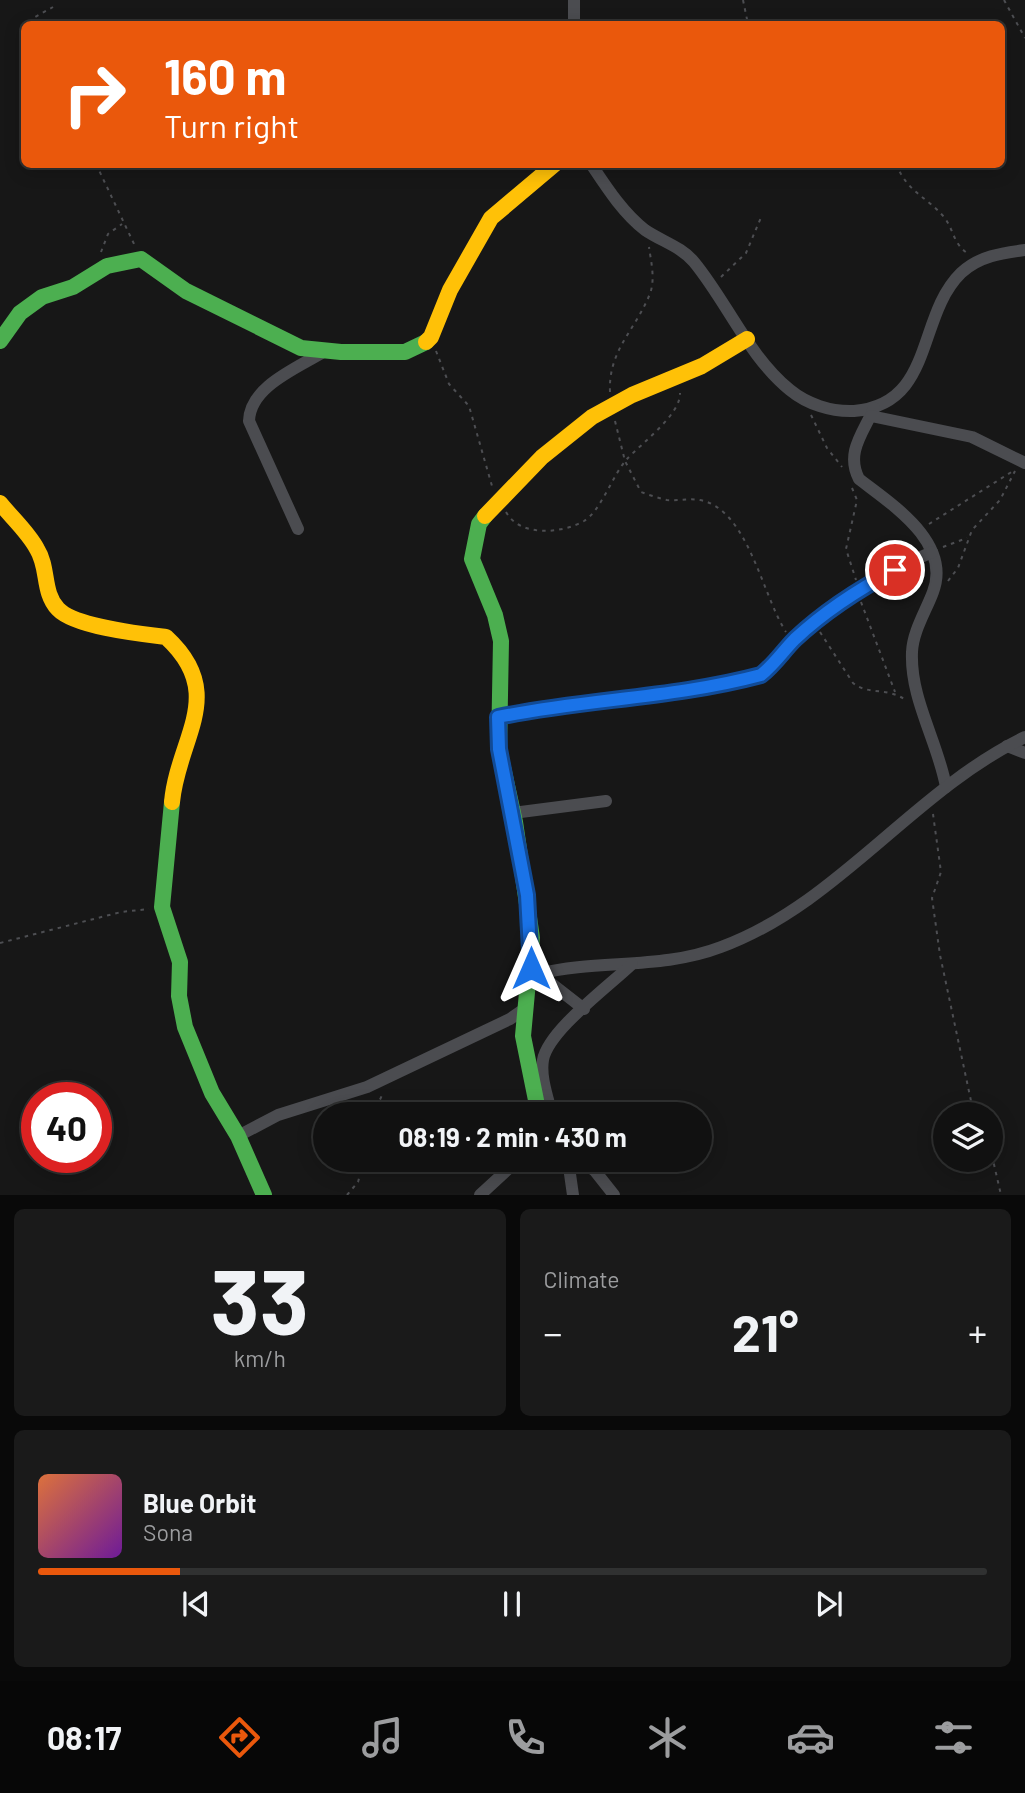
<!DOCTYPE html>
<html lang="en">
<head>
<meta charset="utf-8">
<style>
	body { margin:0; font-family:Barlow,sans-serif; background:#1a1a1a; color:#f1f3f6; height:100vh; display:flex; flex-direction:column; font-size:26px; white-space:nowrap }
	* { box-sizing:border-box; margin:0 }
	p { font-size:23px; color:#9c9d9f }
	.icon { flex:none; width:38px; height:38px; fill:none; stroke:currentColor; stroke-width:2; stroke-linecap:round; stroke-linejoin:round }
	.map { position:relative; height:1195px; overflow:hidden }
	.panel { display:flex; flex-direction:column; gap:14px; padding:14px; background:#090909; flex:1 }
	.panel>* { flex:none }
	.banner { position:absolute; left:21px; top:21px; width:984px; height:147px; border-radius:10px; box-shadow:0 4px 18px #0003,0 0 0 2px #303131; background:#ea580c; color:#fff; overflow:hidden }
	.controls { position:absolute; left:933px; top:1102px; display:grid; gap:14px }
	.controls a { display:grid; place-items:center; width:70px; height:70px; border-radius:50%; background:#111; box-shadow:0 4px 18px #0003,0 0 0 2px #303131; font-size:35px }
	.speed { position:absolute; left:21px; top:1082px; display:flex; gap:14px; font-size:35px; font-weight:700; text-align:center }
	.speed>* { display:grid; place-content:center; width:91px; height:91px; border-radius:50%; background:#111; box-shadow:0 4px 18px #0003,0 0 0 2px #303131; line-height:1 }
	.speed .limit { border:10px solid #d22; background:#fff; color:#111 }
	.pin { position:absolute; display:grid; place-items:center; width:60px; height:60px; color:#fff; margin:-30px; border:4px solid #fff; border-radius:50%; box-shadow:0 2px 7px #0007 }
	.me { position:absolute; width:77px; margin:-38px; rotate:0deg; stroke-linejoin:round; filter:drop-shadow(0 0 5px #0008) }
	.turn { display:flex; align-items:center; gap:24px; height:147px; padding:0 28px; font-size:32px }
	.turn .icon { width:91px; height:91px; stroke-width:2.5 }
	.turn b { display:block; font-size:49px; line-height:60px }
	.big { font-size:52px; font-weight:700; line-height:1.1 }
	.panel .widget { flex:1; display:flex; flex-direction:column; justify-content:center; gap:10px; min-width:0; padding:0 24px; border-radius:10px; background:#1a1a1a }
	.panel .dial { align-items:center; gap:0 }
	.dial b { font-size:91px; line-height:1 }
	.song { display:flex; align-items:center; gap:21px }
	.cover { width:84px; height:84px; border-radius:10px; background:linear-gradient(135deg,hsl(20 70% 55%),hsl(280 70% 35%)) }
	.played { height:7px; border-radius:4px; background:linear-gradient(90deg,#ea580c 15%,#303131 15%) }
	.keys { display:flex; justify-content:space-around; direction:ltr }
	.heat { display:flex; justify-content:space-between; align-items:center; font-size:38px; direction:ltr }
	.panel .tiles { flex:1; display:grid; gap:14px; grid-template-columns:1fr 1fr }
	.widget:last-child { grid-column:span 2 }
	.trip { position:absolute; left:313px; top:1102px; width:399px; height:70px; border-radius:35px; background:#111; box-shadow:0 4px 18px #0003,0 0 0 2px #303131; font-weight:700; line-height:70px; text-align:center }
	.menu { display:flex; height:112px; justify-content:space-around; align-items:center; background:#070707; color:#9c9d9f }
	.menu .icon { width:49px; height:49px }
	.menu .selected { color:#ea580c }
	.menu b { font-size:32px; color:#f1f3f6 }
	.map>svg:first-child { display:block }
</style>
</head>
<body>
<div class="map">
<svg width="1025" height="1195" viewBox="0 0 1025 1195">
	<rect width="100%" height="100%" fill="#171717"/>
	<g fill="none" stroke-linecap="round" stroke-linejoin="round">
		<!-- path -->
		<g stroke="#4d4e52" stroke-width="2" stroke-dasharray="3.5 5" stroke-linecap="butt">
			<path d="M 743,0 L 748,24"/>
			<path d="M 1004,0 L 1025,38"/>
			<path d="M 31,24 L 35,17 L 53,7"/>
			<path d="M 96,164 L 135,246"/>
			<path d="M 896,164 C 908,193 926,196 944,217 C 954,230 953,243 967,253"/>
			<path d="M 101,252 L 108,234 L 122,224"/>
			<path d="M 721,277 L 746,253 L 762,215"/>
			<path d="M 436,351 L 449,384 L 469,406 L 492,486"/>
			<path d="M 610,392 C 608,351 635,330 649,296 C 656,281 651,262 649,247"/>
			<path d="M 811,415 L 827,448 L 842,467"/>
			<path d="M 615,421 L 625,461 L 641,492 C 649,495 658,498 667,500 C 678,501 689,498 700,500 C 748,509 762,595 786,632"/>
			<path d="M 852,488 L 857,500 L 846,549 L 856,580"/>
			<path d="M 506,512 C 520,537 561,534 584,521 C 601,511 613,474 627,459 C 642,443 681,414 680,393"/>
			<path d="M 929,524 L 1013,471"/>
			<path d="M 943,547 L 967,538"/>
			<path d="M 948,581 L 958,568 L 972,530 L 1000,500 L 1015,471"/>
			<path d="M 861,602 L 895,692"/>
			<path d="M 820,632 L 853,683 C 869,696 887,686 907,701"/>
			<path d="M 933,814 L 941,872 L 932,898 L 940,955 L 974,1115"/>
			<path d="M 0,943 L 121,912 L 149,909"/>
			<path d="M 373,1115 L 383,1093"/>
			<path d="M 990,1147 L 1001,1195"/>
			<path d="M 347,1195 L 358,1182 L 364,1160"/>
		</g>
		<!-- street -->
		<g stroke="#4b4c50" stroke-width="12">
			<path d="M 574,0 L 574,24"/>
			<path d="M 591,164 C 607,188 623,213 645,230 C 661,241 682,247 694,262 C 727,302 749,357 790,390 C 807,404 831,412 854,411 C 935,404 916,317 961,273 C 979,256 1002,253 1025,250"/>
			<path d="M 874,408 C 864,432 845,452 859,479 C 891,504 952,542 933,592 C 926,611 913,631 912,652 C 910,699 938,742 946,787"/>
			<path d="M 871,416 L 972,437 L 1025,463"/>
			<path d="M 298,529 L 249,421 C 250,386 298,368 325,351"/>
			<path d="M 497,717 C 585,699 675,698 761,675 C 780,661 793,641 811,625 C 847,594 889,571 932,552"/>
			<path d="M 1007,746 L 1025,753"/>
			<path d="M 513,813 L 606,801"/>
			<path d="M 534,970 L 584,1009"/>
			<path d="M 538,974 C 599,959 661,970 721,947 C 838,904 913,791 1025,737"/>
			<path d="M 552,1115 C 548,1098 540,1077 543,1060 C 548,1031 608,987 632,964"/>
			<path d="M 238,1136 L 278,1115 L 367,1087 L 510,1019 L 523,1010"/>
			<path d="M 568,1160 L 573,1195"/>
			<path d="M 580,1160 L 595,1171 L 614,1195"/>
			<path d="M 480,1195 L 518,1160"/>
		</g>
		<!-- fast -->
		<g stroke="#4caf50" stroke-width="16">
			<path d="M 0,341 L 20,313 L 42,297 L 73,287 L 107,266 L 141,259 L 186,291 L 301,348 L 341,352 L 405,352 L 426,342"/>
			<path d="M 485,516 L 479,524 L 472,559 L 495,615 L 501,641 L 499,749 L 515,822 L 532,938 L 523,1036 L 539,1115"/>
			<path d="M 172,802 L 162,907 L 180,962 L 179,996 L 185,1027 L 212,1093 L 238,1136 L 264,1195"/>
		</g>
		<!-- slow -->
		<g stroke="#ffc107" stroke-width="16">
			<path d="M 426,342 L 431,337 L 450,290 L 491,218 L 555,164"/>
			<path d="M 0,503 C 12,518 28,532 37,549 C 49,568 42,592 58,609 C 75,627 141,634 166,637 C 228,694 178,737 172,802"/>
			<path d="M 485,516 L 542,457 L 592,417 L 632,395 L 702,366 L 747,339"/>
		</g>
	</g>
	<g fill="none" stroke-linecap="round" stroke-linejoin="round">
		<defs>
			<path id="route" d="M 531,968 L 527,895 L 499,749 L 498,717 C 585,699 675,698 761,675 C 775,664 783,651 795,639 C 825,611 859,589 895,570"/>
		</defs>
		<!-- route casing -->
		<use href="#route" stroke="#114b97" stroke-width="18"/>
		<!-- route -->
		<use href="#route" stroke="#1a73e8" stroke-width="12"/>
	</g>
</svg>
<div class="controls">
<a><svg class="icon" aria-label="layers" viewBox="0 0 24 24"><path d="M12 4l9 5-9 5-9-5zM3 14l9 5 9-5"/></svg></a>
</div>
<div class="speed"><div class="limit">40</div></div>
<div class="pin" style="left:895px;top:570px;background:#d93025"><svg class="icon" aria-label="arrive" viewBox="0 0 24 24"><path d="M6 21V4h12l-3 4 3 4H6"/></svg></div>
<svg class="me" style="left:531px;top:968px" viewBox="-20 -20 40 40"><path d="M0-17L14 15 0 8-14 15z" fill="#1a73e8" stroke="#fff" stroke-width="4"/></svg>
<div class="trip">08:19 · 2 min · 430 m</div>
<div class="banner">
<div class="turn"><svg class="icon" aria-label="right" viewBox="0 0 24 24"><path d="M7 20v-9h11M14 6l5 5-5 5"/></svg><div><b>160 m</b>Turn right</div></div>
</div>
</div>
<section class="panel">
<div class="tiles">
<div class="widget dial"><b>33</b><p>km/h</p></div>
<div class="widget"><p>Climate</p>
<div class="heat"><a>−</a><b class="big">21°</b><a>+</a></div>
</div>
<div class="widget">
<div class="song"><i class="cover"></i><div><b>Blue Orbit</b><p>Sona</p></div></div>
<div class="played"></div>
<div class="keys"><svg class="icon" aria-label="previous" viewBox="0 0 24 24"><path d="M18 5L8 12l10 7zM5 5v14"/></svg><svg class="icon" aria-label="pause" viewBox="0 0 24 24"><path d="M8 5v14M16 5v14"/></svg><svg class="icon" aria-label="next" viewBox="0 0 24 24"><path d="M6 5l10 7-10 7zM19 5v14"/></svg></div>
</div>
</div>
</section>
<nav class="menu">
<b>08:17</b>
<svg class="icon selected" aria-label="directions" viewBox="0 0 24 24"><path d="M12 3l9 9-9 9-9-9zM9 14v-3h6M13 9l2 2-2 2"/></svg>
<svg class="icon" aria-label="music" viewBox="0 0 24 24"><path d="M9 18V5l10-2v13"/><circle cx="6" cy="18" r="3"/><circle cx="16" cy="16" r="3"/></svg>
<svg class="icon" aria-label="phone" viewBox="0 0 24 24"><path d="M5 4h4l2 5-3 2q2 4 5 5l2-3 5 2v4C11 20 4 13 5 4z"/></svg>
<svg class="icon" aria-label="climate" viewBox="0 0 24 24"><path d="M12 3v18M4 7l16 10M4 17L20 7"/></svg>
<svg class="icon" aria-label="car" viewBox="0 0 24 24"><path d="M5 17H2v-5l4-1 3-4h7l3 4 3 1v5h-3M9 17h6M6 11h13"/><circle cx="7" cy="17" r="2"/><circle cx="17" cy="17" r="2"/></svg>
<svg class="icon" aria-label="filters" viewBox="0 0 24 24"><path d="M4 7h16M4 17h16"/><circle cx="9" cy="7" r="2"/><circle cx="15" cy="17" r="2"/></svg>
</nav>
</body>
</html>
